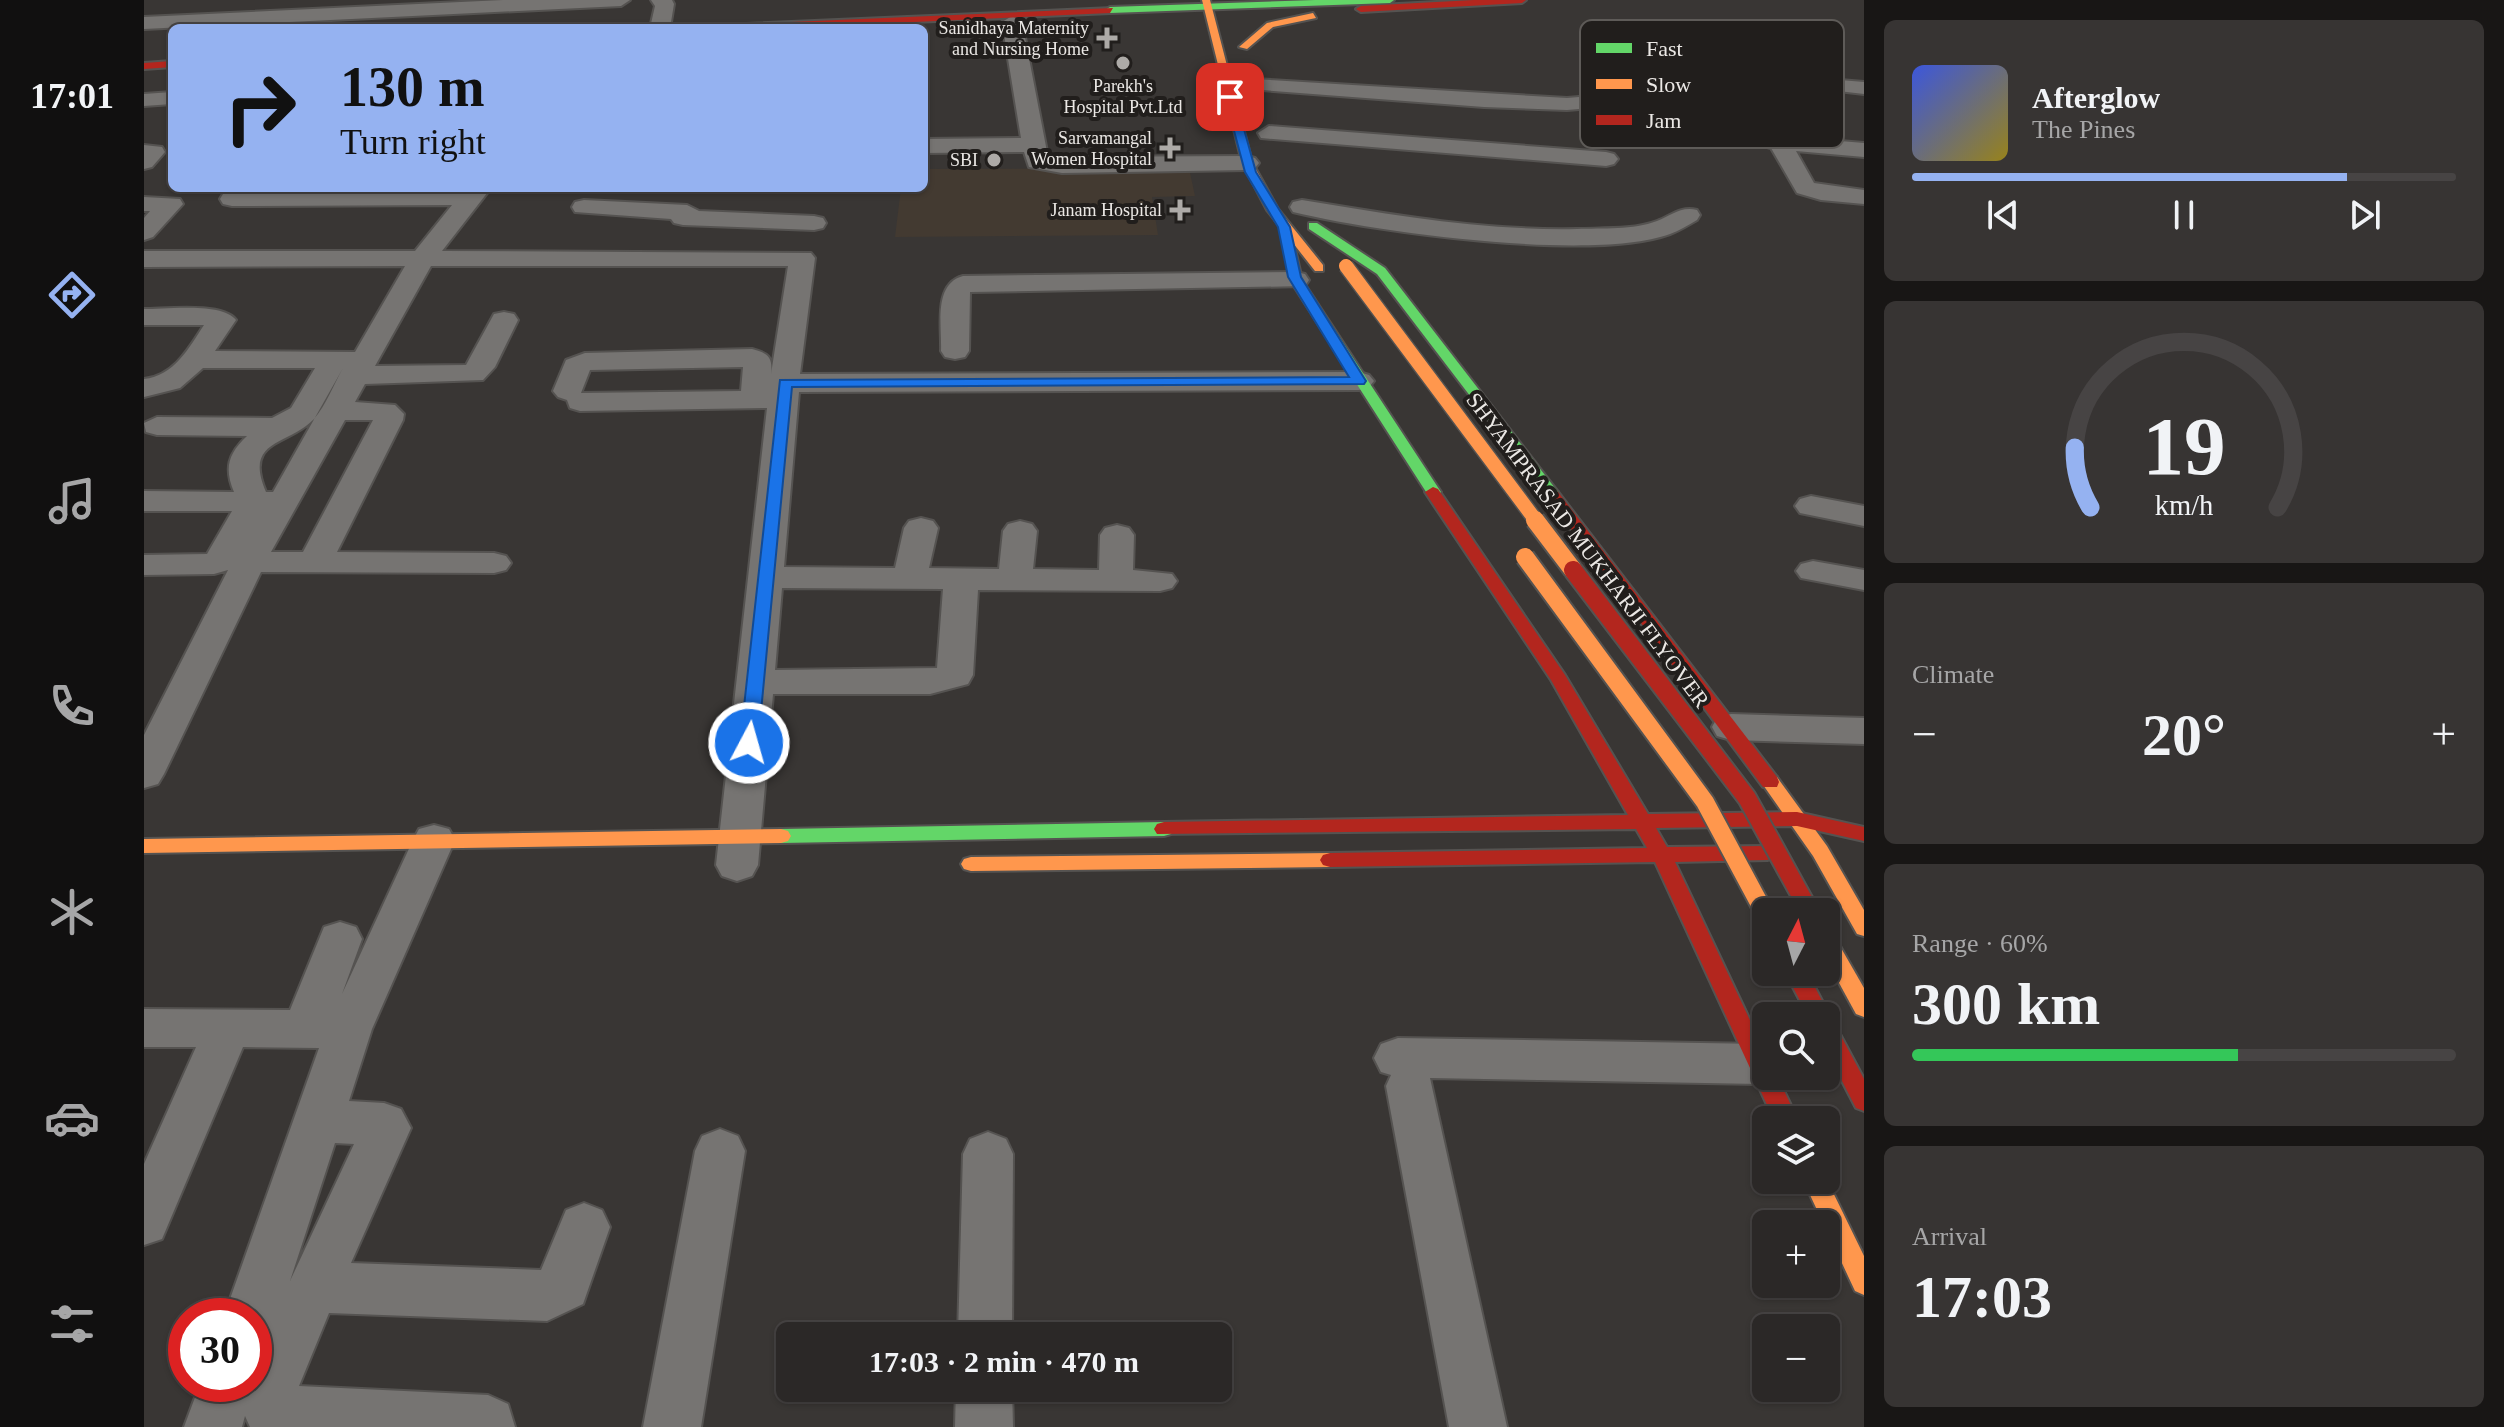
<!DOCTYPE html>
<html lang="en">
<head>
<meta charset="utf-8">
<style>
	body { margin:0; font-family:"Times New Roman",serif; background:#373433; color:#f1f3f6; height:100vh; display:flex; flex-direction:column; font-size:30px; white-space:nowrap }
	* { box-sizing:border-box; margin:0 }
	p { font-size:26px; color:#a6a6a7 }
	.icon { flex:none; width:44px; height:44px; fill:none; stroke:currentColor; stroke-width:2; stroke-linecap:round; stroke-linejoin:round }
	.map { position:relative; flex:1; overflow:hidden }
	.drawer { display:flex; flex-direction:column; gap:20px; padding:20px; background:#181615; width:640px }
	.drawer>* { flex:none }
	.guide { position:absolute; left:24px; top:24px; width:760px; height:168px; border-radius:12px; box-shadow:0 2px 6px #0004,0 0 0 2px #474444; background:#95b2f1; color:#111; overflow:hidden }
	.needle { width:52px; rotate:6deg }
	.buttons { position:absolute; left:1608px; top:898px; display:grid; gap:16px }
	.buttons a { display:grid; place-items:center; width:88px; height:88px; border-radius:12px; background:#2b2827; box-shadow:0 2px 6px #0004,0 0 0 2px #474444; font-size:40px }
	.speed { position:absolute; left:24px; top:1298px; display:flex; gap:16px; font-size:40px; font-weight:700; text-align:center }
	.speed>* { display:grid; place-content:center; width:104px; height:104px; border-radius:50%; background:#2b2827; box-shadow:0 2px 6px #0004,0 0 0 2px #474444; line-height:1 }
	.speed .limit { border:12px solid #d22; background:#fff; color:#111 }
	.pin { position:absolute; display:grid; place-items:center; width:68px; height:68px; color:#fff; margin:-34px; border-radius:16px; box-shadow:0 4px 12px #0006 }
	.me { position:absolute; width:88px; margin:-44px; rotate:6deg; stroke-linejoin:round; filter:drop-shadow(0 0 6px #0008) }
	.turn { display:flex; align-items:center; gap:28px; height:168px; padding:0 40px; font-size:36px }
	.turn .icon { width:104px; height:104px; stroke-width:2.5 }
	.turn b { display:block; font-size:56px; line-height:68px }
	.big { font-size:60px; font-weight:800; line-height:1.1 }
	.drawer .tile { flex:1; display:flex; flex-direction:column; justify-content:center; gap:12px; min-width:0; padding:0 28px; border-radius:12px; background:#373433 }
	.drawer .dial { align-items:center; gap:0 }
	.dial svg { height:208px; overflow:visible; fill:none; stroke:#474444; stroke-width:7; stroke-linecap:round; text-anchor:middle }
	.dial text { fill:#f1f3f6; stroke:none }
	.song { display:flex; align-items:center; gap:24px }
	.cover { width:96px; height:96px; border-radius:12px; background:linear-gradient(135deg,hsl(230 70% 55%),hsl(50 70% 35%)) }
	.played { height:8px; border-radius:4px; background:linear-gradient(90deg,#95b2f1 80%,#474444 80%) }
	.keys { display:flex; justify-content:space-around; direction:ltr }
	.heat { display:flex; justify-content:space-between; align-items:center; font-size:44px; direction:ltr }
	.charge { height:12px; border-radius:6px; background:linear-gradient(90deg,#34c759 60%,#474444 0) }
	.trip { position:absolute; left:632px; top:1322px; width:456px; height:80px; border-radius:12px; background:#2b2827; box-shadow:0 2px 6px #0004,0 0 0 2px #474444; font-weight:800; line-height:80px; text-align:center }
	main { display:flex; flex:1; min-height:0 }
	.tab-bar { display:flex; flex-direction:column; width:144px; justify-content:space-around; align-items:center; background:#111010; color:#a6a6a7 }
	.tab-bar .icon { width:56px; height:56px }
	.tab-bar .on { color:#95b2f1 }
	.tab-bar b { font-size:36px; color:#f1f3f6 }
	.map>svg:first-child { display:block }
</style>
</head>
<body>
<main>
<nav class="tab-bar">
<b>17:01</b>
<svg class="icon on" aria-label="directions" viewBox="0 0 24 24"><path d="M12 3l9 9-9 9-9-9zM9 14v-3h6M13 9l2 2-2 2"/></svg>
<svg class="icon" aria-label="music" viewBox="0 0 24 24"><path d="M9 18V5l10-2v13"/><circle cx="6" cy="18" r="3"/><circle cx="16" cy="16" r="3"/></svg>
<svg class="icon" aria-label="phone" viewBox="0 0 24 24"><path d="M5 4h4l2 5-3 2q2 4 5 5l2-3 5 2v4C11 20 4 13 5 4z"/></svg>
<svg class="icon" aria-label="climate" viewBox="0 0 24 24"><path d="M12 3v18M4 7l16 10M4 17L20 7"/></svg>
<svg class="icon" aria-label="car" viewBox="0 0 24 24"><path d="M5 17H2v-5l4-1 3-4h7l3 4 3 1v5h-3M9 17h6M6 11h13"/><circle cx="7" cy="17" r="2"/><circle cx="17" cy="17" r="2"/></svg>
<svg class="icon" aria-label="filters" viewBox="0 0 24 24"><path d="M4 7h16M4 17h16"/><circle cx="9" cy="7" r="2"/><circle cx="15" cy="17" r="2"/></svg>
</nav>
<div class="map">
<svg width="1720" height="1427" viewBox="0 0 1720 1427">
	<rect width="100%" height="100%" fill="#393634"/>
	<!-- built -->
	<path fill="#433a31" d="M 1045,168 L 1051,196 L 1008,197 L 1014,235 L 751,237 L 757,188 L 780,188 L 780,169 Z"/>
	<g fill="none" stroke-linecap="round" stroke-linejoin="round">
		<defs>
			<g id="street">
				<path d="M 359,0 L 486,0 L 477,6 L 0,29 L 0,17 Z"/>
				<path d="M 507,0 L 528,0 L 530,4 L 526,28 L 506,28 L 511,6 Z"/>
				<path d="M 868,16 L 878,22 L 904,157 L 1103,156 L 1111,158 L 1115,163 L 1111,168 L 1103,170 L 918,173 L 885,167 L 880,152 L 780,153 L 780,139 L 877,138 L 858,22 Z"/>
				<path d="M 1111,79 L 1423,98 L 1531,89 L 1542,95 L 1531,101 L 1423,110 L 1340,107 L 1104,89 L 1100,85 Z"/>
				<path d="M 1684,79 L 1720,82 L 1720,94 L 1677,89 L 1673,85 Z"/>
				<path d="M 28,92 L 28,104 L 0,106 L 0,94 Z"/>
				<path d="M 1581,122 L 1636,136 L 1720,143 L 1720,157 L 1652,151 L 1670,183 L 1720,190 L 1720,204 L 1677,200 L 1653,193 L 1627,148 L 1573,134 L 1570,129 L 1573,124 Z"/>
				<path d="M 1125,126 L 1462,152 L 1470,154 L 1474,159 L 1470,164 L 1462,166 L 1117,138 L 1114,133 Z"/>
				<path d="M 0,145 L 18,147 L 21,152 L 8,167 L 0,169 Z"/>
				<path d="M 322,188 L 347,188 L 298,251 L 667,253 L 671,258 L 656,374 L 1215,372 L 1225,375 L 1230,381 L 1225,387 L 1215,390 L 655,392 L 640,567 L 751,568 L 760,528 L 765,521 L 777,518 L 789,521 L 794,528 L 785,568 L 855,569 L 859,531 L 864,524 L 876,521 L 888,524 L 893,531 L 889,569 L 955,570 L 956,535 L 961,528 L 973,525 L 985,528 L 990,535 L 989,570 L 1028,574 L 1033,581 L 1028,588 L 1016,591 L 834,590 L 829,675 L 824,684 L 786,694 L 629,694 L 614,865 L 608,876 L 593,881 L 578,876 L 572,865 L 623,408 L 436,411 L 426,408 L 423,400 L 414,397 L 409,391 L 422,360 L 441,353 L 608,349 C 624,353 629,357 627,374 L 644,266 L 287,266 L 231,366 L 322,365 L 350,314 L 360,312 L 370,314 L 374,320 L 351,367 L 339,380 L 221,384 L 211,402 L 251,405 L 260,414 L 259,420 L 193,552 L 350,553 L 362,556 L 367,563 L 362,570 L 350,573 L 117,572 L 20,774 L 14,784 L 0,788 L 0,735 L 84,570 L 70,574 L 0,575 L 0,555 L 63,554 L 88,511 L 0,511 L 0,491 L 90,492 C 80,468 84,454 103,436 L 13,435 L 2,432 L 0,423 L 13,417 L 128,418 L 147,408 L 171,368 L 59,368 L 36,388 L 0,397 L 0,379 C 30,376 45,348 60,325 L 0,325 L 0,309 C 21,309 79,302 92,320 L 71,351 L 211,352 L 261,266 L 0,267 L 0,251 L 271,251 L 308,205 L 88,206 L 79,204 L 76,199 L 79,194 L 88,192 L 320,191 ZM 599,367 L 597,391 L 437,393 L 446,370 ZM 199,368 L 129,492 L 122,492 C 99,439 144,446 170,419 C 182,405 190,384 199,368 ZM 201,420 L 229,420 L 159,552 L 127,552 ZM 638,588 L 799,589 L 793,668 L 631,670 Z"/>
				<path d="M 0,197 L 36,199 L 39,204 L 9,237 L 0,240 L 0,218 L 6,211 L 0,211 Z"/>
				<path d="M 440,200 L 543,205 L 555,211 L 670,216 L 679,218 L 682,223 L 679,228 L 670,230 L 539,225 L 530,223 L 527,219 L 431,212 L 428,207 L 431,202 Z"/>
				<path d="M 1158,200 C 1248,215 1342,231 1433,229 C 1459,228 1489,230 1513,221 C 1527,216 1536,206 1553,210 L 1556,215 L 1553,220 C 1544,225 1535,231 1526,234 C 1449,262 1231,232 1149,212 L 1146,207 L 1149,202 Z"/>
				<path d="M 1152,272 L 1161,274 L 1165,280 L 1161,286 L 826,292 L 825,351 L 821,357 L 811,359 L 801,357 L 797,351 C 798,326 789,284 819,276 Z"/>
				<path d="M 1667,496 L 1720,506 L 1720,526 L 1656,513 L 1651,506 L 1656,499 Z"/>
				<path d="M 1669,561 L 1720,570 L 1720,590 L 1657,578 L 1652,571 L 1657,564 Z"/>
				<path d="M 1587,714 L 1720,718 L 1720,744 L 1587,740 L 1573,736 L 1568,727 L 1573,718 Z"/>
				<path d="M 290,825 L 305,829 L 311,840 L 228,1029 L 205,1101 L 240,1103 L 257,1109 L 267,1128 L 207,1263 L 397,1270 L 422,1210 L 440,1203 L 458,1210 L 466,1227 L 439,1304 L 403,1321 L 185,1313 L 155,1386 L 344,1395 L 364,1404 L 371,1427 L 106,1427 L 101,1416 L 98,1427 L 40,1427 L 56,1384 L 110,1384 L 110,1356 L 119,1337 L 110,1341 L 110,1316 L 80,1316 L 175,1048 L 99,1047 L 18,1239 L 0,1245 L 0,1164 L 52,1047 L 0,1047 L 0,1009 L 146,1010 L 180,927 L 196,922 L 212,927 L 218,939 L 198,994 L 269,840 L 275,829 ZM 191,1143 L 210,1144 L 146,1281 Z"/>
				<path d="M 1254,1038 L 1616,1044 L 1622,1046 L 1622,1076 L 1634,1076 L 1616,1084 L 1286,1078 L 1363,1427 L 1305,1427 L 1242,1086 L 1247,1075 L 1237,1072 L 1230,1058 L 1237,1044 Z"/>
				<path d="M 576,1129 L 594,1136 L 601,1151 L 557,1427 L 499,1427 L 551,1151 L 558,1136 Z"/>
				<path d="M 844,1132 L 862,1139 L 869,1154 L 868,1336 L 814,1336 L 819,1154 L 826,1139 Z"/>
				<path d="M 812,1388 L 868,1388 L 869,1427 L 811,1427 Z"/>
			</g>
			<g id="fast">
				<path d="M 1171,0 L 1250,0 L 1246,3 L 966,13 L 961,10 L 966,7 Z"/>
				<path d="M 1165,223 L 1173,223 L 1241,268 L 1414,492 L 1414,498 L 1404,498 L 1233,274 L 1165,229 Z"/>
				<path d="M 1136,224 L 1146,227 L 1158,280 L 1297,492 L 1294,495 L 1284,495 L 1146,280 Z"/>
				<path d="M 1020,822 L 1027,824 L 1030,829 L 1027,834 L 1020,836 L 637,843 L 630,841 L 627,836 L 630,831 L 637,829 Z"/>
			</g>
			<g id="slow">
				<path d="M 1058,0 L 1066,0 L 1108,162 L 1134,209 L 1179,265 L 1179,271 L 1171,271 L 1123,210 L 1098,162 Z"/>
				<path d="M 1169,13 L 1172,18 L 1129,27 L 1103,49 L 1095,47 L 1123,23 Z"/>
				<path d="M 1626,775 L 1633,777 L 1683,846 L 1720,910 L 1720,936 L 1713,934 L 1669,856 L 1617,782 Z"/>
				<path d="M 637,829 L 644,831 L 647,836 L 644,841 L 637,843 L 0,853 L 0,839 Z"/>
				<path d="M 1186,853 L 1193,855 L 1196,860 L 1193,865 L 1186,867 L 827,871 L 820,869 L 817,864 L 820,859 L 827,857 Z"/>
				<path d="M 1682,932 L 1689,934 L 1720,988 L 1720,1017 L 1712,1014 L 1682,959 Z"/>
				<path d="M 1682,1178 L 1720,1256 L 1720,1295 L 1711,1291 L 1659,1180 L 1682,1180 Z"/>
			</g>
			<g id="jam">
				<path d="M 1330,0 L 1382,0 L 1378,3 L 1217,12 L 1212,9 L 1217,6 Z"/>
				<path d="M 969,8 L 966,13 L 639,28 L 574,28 L 579,25 Z"/>
				<path d="M 28,61 L 28,67 L 0,69 L 0,63 Z"/>
				<path d="M 1289,487 L 1294,489 L 1421,675 L 1504,814 L 1653,812 L 1720,827 L 1720,841 L 1653,826 L 1512,828 L 1523,847 L 1623,846 L 1630,848 L 1633,853 L 1630,858 L 1623,860 L 1531,862 L 1622,1054 L 1622,1076 L 1633,1076 L 1654,1120 L 1630,1120 L 1511,862 L 1186,867 L 1179,865 L 1176,860 L 1179,855 L 1186,853 L 1503,848 L 1492,829 L 1013,834 L 1010,829 L 1013,824 L 1020,822 L 1484,815 L 1407,680 L 1281,492 Z"/>
				<path d="M 1409,490 L 1414,492 L 1633,777 L 1635,782 L 1633,787 L 1619,787 L 1404,498 L 1404,492 Z"/>
				<path d="M 1641,972 L 1663,972 L 1686,1016 L 1684,1021 L 1690,1023 L 1720,1079 L 1720,1111 L 1712,1108 L 1682,1050 L 1682,1016 L 1664,1016 Z"/>
			</g>
		</defs>
		<!-- street casing -->
		<use href="#street" stroke="#555351" stroke-width="4"/>
		<!-- fast casing -->
		<use href="#fast" stroke="#555351" stroke-width="4"/>
		<!-- slow casing -->
		<use href="#slow" stroke="#555351" stroke-width="4"/>
		<!-- jam casing -->
		<use href="#jam" stroke="#555351" stroke-width="4"/>
		<!-- street -->
		<use href="#street" fill="#767472" fill-rule="evenodd"/>
		<!-- fast -->
		<use href="#fast" fill="#63d668" fill-rule="evenodd"/>
		<!-- slow -->
		<use href="#slow" fill="#ff974d" fill-rule="evenodd"/>
		<!-- jam -->
		<use href="#jam" fill="#b3261e" fill-rule="evenodd"/>
		<defs>
			<path id="slow-bridge-far2" d="M 1202,266 L 1393,522"/>
			<g id="slow-bridge-far1">
				<path d="M 1391,520 L 1429,570"/>
				<path d="M 1381,557 L 1561,802 L 1620,912"/>
			</g>
			<path id="slow-bridge" d="M 1619,910 L 1622,916"/>
			<path id="jam-bridge" d="M 1429,570 L 1603,798 L 1666,912"/>
		</defs>
		<!-- slow-bridge-far2 casing -->
		<use href="#slow-bridge-far2" stroke="#555351" stroke-width="17" stroke-linecap="butt"/>
		<!-- slow-bridge-far1 casing -->
		<use href="#slow-bridge-far1" stroke="#555351" stroke-width="22" stroke-linecap="butt"/>
		<!-- slow-bridge casing -->
		<use href="#slow-bridge" stroke="#555351" stroke-width="28" stroke-linecap="butt"/>
		<!-- jam-bridge casing -->
		<use href="#jam-bridge" stroke="#555351" stroke-width="22" stroke-linecap="butt"/>
		<!-- slow-bridge-far2 -->
		<use href="#slow-bridge-far2" stroke="#ff974d" stroke-width="14"/>
		<!-- slow-bridge-far1 -->
		<use href="#slow-bridge-far1" stroke="#ff974d" stroke-width="18"/>
		<!-- slow-bridge -->
		<use href="#slow-bridge" stroke="#ff974d" stroke-width="24"/>
		<!-- jam-bridge -->
		<use href="#jam-bridge" stroke="#b3261e" stroke-width="18"/>
	</g>
	<!-- route -->
	<path fill="#1a73e8" stroke="#114b97" stroke-width="2" d="M 1086,94 L 1091,97 L 1112,172 L 1146,227 L 1157,277 L 1222,381 L 1220,384 L 648,387 L 614,743 L 605,750 L 598,748 L 596,743 L 636,380 L 1205,377 L 1144,277 L 1134,227 L 1101,172 L 1081,97 Z"/>
	<!-- markers -->
	<g fill="#adaaa7" stroke="#211e1c" stroke-width="3">
		<path d="M959 26h8v8h8v8h-8v8h-8v-8h-8v-8h8z"/>
		<circle cx="979" cy="63" r="8"/>
		<path d="M1022 136h8v8h8v8h-8v8h-8v-8h-8v-8h8z"/>
		<circle cx="850" cy="160" r="8"/>
		<path d="M1032 198h8v8h8v8h-8v8h-8v-8h-8v-8h8z"/>
	</g>
	<g text-anchor="middle" dominant-baseline="central" stroke-width="8" stroke-linejoin="round" paint-order="stroke">
		<!-- far-poi labels -->
		<g font-size="18" fill="#ebe8e5" stroke="#211e1c" text-anchor="end">
			<text x="945" y="28">Sanidhaya Maternity<tspan x="945" dy="21">and Nursing Home</tspan></text>
			<text x="979" y="86" text-anchor="middle">Parekh's<tspan x="979" dy="21">Hospital Pvt.Ltd</tspan></text>
			<text x="1008" y="138">Sarvamangal<tspan x="1008" dy="21">Women Hospital</tspan></text>
			<text x="834" y="160">SBI</text>
			<text x="1018" y="210">Janam Hospital</text>
		</g>
		<!-- street labels -->
		<g font-size="22" fill="#ebe8e5" stroke="#211e1c">
			<text transform="translate(1444 550) rotate(53)">SHYAMPRASAD MUKHARJI FLYOVER</text>
		</g>
	</g>
	<!-- legend -->
	<rect x="1436" y="20" width="264" height="128" rx="12" fill="#211e1c" stroke="#5e5b58" stroke-width="2"/>
	<rect x="1452" y="43" width="36" height="10" fill="#63d668"/>
	<rect x="1452" y="79" width="36" height="10" fill="#ff974d"/>
	<rect x="1452" y="115" width="36" height="10" fill="#b3261e"/>
	<g font-size="22" fill="#ebe8e5">
		<text x="1502" y="56">Fast</text>
		<text x="1502" y="92">Slow</text>
		<text x="1502" y="128">Jam</text>
	</g>
</svg>
<div class="buttons">
<a><svg class="needle" viewBox="-14 -14 28 28"><path d="M0-13l5 13h-10z" fill="#e53935"/><path d="M0 13l5-13h-10z" fill="#a6a6a7"/></svg></a>
<a><svg class="icon" aria-label="search" viewBox="0 0 24 24"><circle cx="10" cy="10" r="6"/><path d="M15 15l6 6"/></svg></a>
<a><svg class="icon" aria-label="layers" viewBox="0 0 24 24"><path d="M12 4l9 5-9 5-9-5zM3 14l9 5 9-5"/></svg></a>
<a>+</a>
<a>−</a>
</div>
<div class="speed"><div class="limit">30</div></div>
<div class="pin" style="left:1086px;top:97px;background:#d93025"><svg class="icon" aria-label="arrive" viewBox="0 0 24 24"><path d="M6 21V4h12l-3 4 3 4H6"/></svg></div>
<svg class="me" style="left:605px;top:743px" viewBox="-20 -20 40 40"><circle r="17" fill="#1a73e8" stroke="#fff" stroke-width="3"/><path d="M0-11L8 9 0 5-8 9z" fill="#fff"/></svg>
<div class="trip">17:03 · 2 min · 470 m</div>
<div class="guide">
<div class="turn"><svg class="icon" aria-label="right" viewBox="0 0 24 24"><path d="M7 20v-9h11M14 6l5 5-5 5"/></svg><div><b>130 m</b>Turn right</div></div>
</div>
</div>
<section class="drawer">
<div class="tile">
<div class="song"><i class="cover"></i><div><b>Afterglow</b><p>The Pines</p></div></div>
<div class="played"></div>
<div class="keys"><svg class="icon" aria-label="previous" viewBox="0 0 24 24"><path d="M18 5L8 12l10 7zM5 5v14"/></svg><svg class="icon" aria-label="pause" viewBox="0 0 24 24"><path d="M8 5v14M16 5v14"/></svg><svg class="icon" aria-label="next" viewBox="0 0 24 24"><path d="M6 5l10 7-10 7zM19 5v14"/></svg></div>
</div>
<div class="tile dial"><svg viewBox="0 0 100 80">
<path d="M14 69A42 42 0 1 1 86 69"/>
<path d="M14 69A42 42 0 0 1 8 46" stroke="#95b2f1"/>
<text x="50" y="56" font-size="32" font-weight="700">19</text>
<text x="50" y="72" font-size="11">km/h</text>
</svg></div>
<div class="tile"><p>Climate</p>
<div class="heat"><a>−</a><b class="big">20°</b><a>+</a></div>
</div>
<div class="tile"><p>Range · 60%</p><b class="big">300 km</b><div class="charge"></div></div>
<div class="tile"><p>Arrival</p><b class="big">17:03</b></div>
</section>
</main>
</body>
</html>
